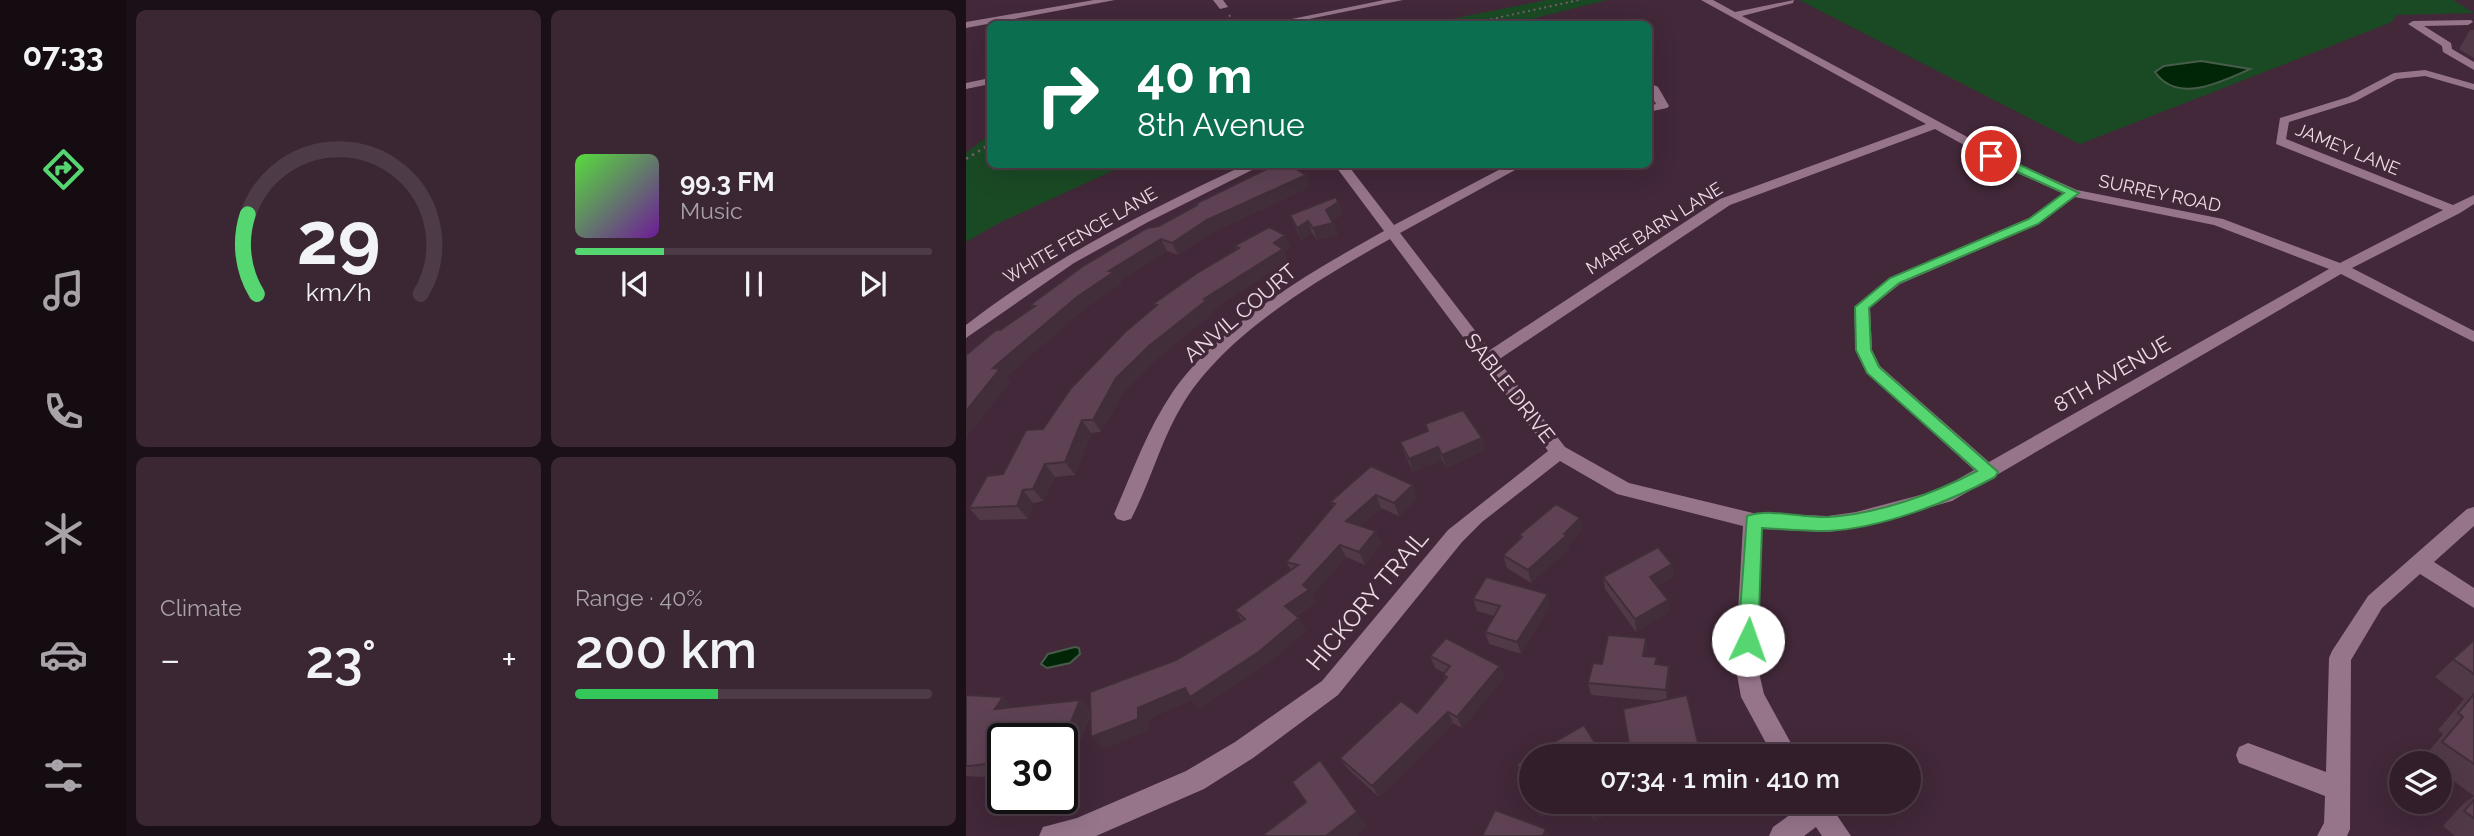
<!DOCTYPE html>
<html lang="en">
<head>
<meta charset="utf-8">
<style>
	body { margin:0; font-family:Raleway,sans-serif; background:#3a2733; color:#f1f3f6; height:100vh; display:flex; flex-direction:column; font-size:26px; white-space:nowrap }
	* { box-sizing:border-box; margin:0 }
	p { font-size:23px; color:#a8a2a9 }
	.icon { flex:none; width:38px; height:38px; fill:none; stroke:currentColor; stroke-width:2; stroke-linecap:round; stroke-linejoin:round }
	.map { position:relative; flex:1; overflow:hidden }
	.panel { display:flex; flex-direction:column; gap:10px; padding:10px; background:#1c1018; width:840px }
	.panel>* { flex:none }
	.banner { position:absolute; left:21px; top:21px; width:665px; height:147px; border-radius:10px; box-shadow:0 7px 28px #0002,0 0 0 2px #4d3c47; background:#0b6e4f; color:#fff; overflow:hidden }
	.tools { position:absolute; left:1423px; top:751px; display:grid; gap:14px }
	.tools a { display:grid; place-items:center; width:63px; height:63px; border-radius:50%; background:#321e2b; box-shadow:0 7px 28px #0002,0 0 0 2px #4d3c47; font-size:35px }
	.speed { position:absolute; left:21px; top:723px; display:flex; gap:14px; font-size:35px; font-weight:700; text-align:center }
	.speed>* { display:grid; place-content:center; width:91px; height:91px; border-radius:50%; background:#321e2b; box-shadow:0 7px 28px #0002,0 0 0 2px #4d3c47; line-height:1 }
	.speed .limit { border:4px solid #111; border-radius:10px; background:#fff; color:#111 }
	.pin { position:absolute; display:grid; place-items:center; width:60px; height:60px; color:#fff; margin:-30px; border:4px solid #fff; border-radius:50%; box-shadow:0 2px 7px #0007 }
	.me { position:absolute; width:77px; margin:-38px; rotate:3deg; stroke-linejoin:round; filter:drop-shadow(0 0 5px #0008) }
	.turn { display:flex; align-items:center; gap:24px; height:147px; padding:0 35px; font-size:32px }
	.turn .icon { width:91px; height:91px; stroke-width:2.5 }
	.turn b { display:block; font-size:49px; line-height:60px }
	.big { font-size:52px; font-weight:600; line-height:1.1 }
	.panel .card { flex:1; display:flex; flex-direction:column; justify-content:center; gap:10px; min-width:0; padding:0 24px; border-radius:10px; background:#3a2733 }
	.panel .dial { align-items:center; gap:0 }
	.dial svg { height:182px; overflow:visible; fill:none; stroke:#4d3c47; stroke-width:7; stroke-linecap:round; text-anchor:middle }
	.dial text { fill:#f1f3f6; stroke:none }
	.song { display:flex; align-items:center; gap:21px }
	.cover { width:84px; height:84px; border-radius:10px; background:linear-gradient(135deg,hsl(110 70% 55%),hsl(280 70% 35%)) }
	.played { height:7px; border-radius:4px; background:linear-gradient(90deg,#56d671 25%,#4d3c47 25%) }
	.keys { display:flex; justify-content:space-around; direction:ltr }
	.heat { display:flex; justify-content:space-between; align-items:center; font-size:38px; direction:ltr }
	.charge { height:10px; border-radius:5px; background:linear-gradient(90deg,#34c759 40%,#4d3c47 0) }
	.panel .tiles { flex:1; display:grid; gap:10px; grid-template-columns:repeat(2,1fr) }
	.trip { position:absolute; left:553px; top:744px; width:402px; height:70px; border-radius:35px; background:#321e2b; box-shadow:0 7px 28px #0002,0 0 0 2px #4d3c47; font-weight:600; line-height:70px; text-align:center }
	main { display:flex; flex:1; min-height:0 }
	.menu { display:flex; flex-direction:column; width:126px; justify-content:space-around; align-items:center; background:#140c11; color:#a8a2a9 }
	.menu .icon { width:49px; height:49px }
	.menu .on { color:#56d671 }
	.menu b { font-size:32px; color:#f1f3f6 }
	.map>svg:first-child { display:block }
</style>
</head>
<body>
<main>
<nav class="menu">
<b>07:33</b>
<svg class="icon on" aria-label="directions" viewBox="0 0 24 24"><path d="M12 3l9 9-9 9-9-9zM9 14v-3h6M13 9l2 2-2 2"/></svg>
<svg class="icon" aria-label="music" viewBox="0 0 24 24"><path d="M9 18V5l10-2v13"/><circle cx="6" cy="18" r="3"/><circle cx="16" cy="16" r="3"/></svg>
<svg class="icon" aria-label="phone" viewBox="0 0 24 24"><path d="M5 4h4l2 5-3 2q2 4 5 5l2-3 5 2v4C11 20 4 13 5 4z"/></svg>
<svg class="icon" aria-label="climate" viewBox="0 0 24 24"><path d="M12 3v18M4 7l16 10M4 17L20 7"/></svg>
<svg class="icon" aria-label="car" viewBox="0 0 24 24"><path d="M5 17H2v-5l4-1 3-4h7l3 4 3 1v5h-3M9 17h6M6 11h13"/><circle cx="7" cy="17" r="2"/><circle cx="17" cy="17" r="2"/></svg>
<svg class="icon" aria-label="filters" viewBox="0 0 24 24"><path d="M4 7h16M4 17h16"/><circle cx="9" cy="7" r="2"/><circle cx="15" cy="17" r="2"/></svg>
</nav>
<section class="panel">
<div class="tiles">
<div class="card dial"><svg viewBox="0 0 100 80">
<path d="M14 69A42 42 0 1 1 86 69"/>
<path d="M14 69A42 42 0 0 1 10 34" stroke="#56d671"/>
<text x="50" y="56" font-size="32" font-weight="700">29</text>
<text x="50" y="72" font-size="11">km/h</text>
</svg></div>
<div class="card">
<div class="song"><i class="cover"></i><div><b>99.3 FM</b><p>Music</p></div></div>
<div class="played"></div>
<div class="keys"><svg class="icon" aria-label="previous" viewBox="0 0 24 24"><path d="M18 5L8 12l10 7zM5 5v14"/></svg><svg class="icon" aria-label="pause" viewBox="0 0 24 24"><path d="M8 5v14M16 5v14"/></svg><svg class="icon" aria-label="next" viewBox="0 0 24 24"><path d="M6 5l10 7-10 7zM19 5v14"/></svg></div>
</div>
<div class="card"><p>Climate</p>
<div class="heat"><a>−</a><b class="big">23°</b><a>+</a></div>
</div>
<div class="card"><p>Range · 40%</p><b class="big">200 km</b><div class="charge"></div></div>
</div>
</section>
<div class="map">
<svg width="1508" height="836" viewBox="0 0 1508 836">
	<rect width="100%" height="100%" fill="#422839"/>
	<!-- green -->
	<g fill="#1a4a24">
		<path d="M 580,0 L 641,0 L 545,24 L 461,24 Z"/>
		<path d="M 833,0 L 1487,0 L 1508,13 L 1430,15 L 1426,22 L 1114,144 Z"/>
		<path d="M 24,134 L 24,164 L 159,165 L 33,223 L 0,242 L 0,153 Z"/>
	</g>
	<!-- water -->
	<g fill="#002507" stroke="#475c4a" stroke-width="2">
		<path d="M 1235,61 L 1284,69 C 1257,81 1212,105 1189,72 L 1198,66 Z"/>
		<path d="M 109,647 L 113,648 L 114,654 L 104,663 L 81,668 L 75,664 L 82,654 Z"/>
	</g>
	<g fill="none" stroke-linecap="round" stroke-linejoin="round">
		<!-- path-far1 -->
		<g stroke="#765e6d" stroke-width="2" stroke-dasharray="2 3.5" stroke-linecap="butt">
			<path d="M 263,15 L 270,24"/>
			<path d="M 503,24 L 613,0"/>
		</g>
		<!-- path -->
		<path stroke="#765e6d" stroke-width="2.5" stroke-dasharray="2.5 4.5" stroke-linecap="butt" d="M 0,159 L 24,144"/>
		<!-- minor -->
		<g fill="#96758a" fill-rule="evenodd">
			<path d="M 128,0 L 149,0 L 0,28 L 0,22 Z"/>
			<path d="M 247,0 L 257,0 L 262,7 L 254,9 Z"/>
			<path d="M 418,0 L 437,0 L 318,24 L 301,24 Z"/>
			<path d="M 735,0 L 747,0 L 769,12 L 828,0 L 827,3 L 776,16 L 1046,161 L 1111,190 L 1257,219 L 1374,263 L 1477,210 L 1310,144 L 1314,118 L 1382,97 L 1428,73 L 1459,70 L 1508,84 L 1508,90 L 1459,76 L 1431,79 L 1390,101 L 1323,122 L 1320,139 L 1487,205 L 1508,195 L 1508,204 L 1494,213 L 1386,268 L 1508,331 L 1508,342 L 1375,274 L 986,501 L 890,528 L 862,532 L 796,529 L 791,664 L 798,694 L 832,756 L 807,756 L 775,697 L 769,664 L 777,526 L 651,494 L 594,461 L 516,522 L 496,542 L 372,695 L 287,758 L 238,789 L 130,836 L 73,836 L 77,827 L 111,818 L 220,771 L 269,742 L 356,681 L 482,530 L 582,451 L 424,239 C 353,279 262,332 218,402 C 195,439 185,481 165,519 L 158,521 L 151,519 L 148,514 C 166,473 181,430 206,393 C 254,323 345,272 418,231 L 368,164 L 381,164 L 428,225 L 544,164 L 560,164 L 434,233 L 524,350 L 754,199 L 960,124 ZM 969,129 L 1038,167 L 1098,194 L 1063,218 L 924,278 L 888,307 L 890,350 L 901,373 L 1008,470 L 973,490 L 890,512 L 862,516 L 787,513 L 663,483 L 599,447 L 532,360 L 764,205 ZM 1109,197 L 1248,225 L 1363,269 L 1023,462 L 914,366 L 906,350 L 904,308 L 934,284 L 1073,224 Z"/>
			<path d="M 1505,20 L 1507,22 L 1502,25 L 1458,26 L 1485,43 L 1486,49 L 1508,62 L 1508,70 L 1477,52 L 1476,46 L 1442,24 L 1447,21 Z"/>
			<path d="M 24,78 L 24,84 L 0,89 L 0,83 Z"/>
			<path d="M 682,82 L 692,87 L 703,106 L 701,108 L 682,112 L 682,106 L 690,104 L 682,90 Z"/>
			<path d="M 281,164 L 298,164 L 182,222 L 108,263 L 0,338 L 0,325 C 86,258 182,210 281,164 Z"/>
			<path d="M 1508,507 L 1508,526 L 1468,562 L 1508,588 L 1508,608 L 1454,574 L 1416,608 L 1385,660 L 1384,829 L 1381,836 L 1351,836 L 1358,823 L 1359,796 L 1273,763 L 1270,755 L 1273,747 L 1282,743 L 1360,772 L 1363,658 L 1366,651 L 1402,596 L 1501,509 Z"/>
			<path d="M 835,802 L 862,802 L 885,836 L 856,836 L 850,827 L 838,836 L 803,836 L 807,827 L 836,806 Z"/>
		</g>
	</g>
	<!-- wall -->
	<g fill="#513948">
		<path d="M 1504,30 L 1508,30 L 1508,58 L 1493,49 Z"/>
		<path d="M 344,187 L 247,232 L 212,255 L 201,251 L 154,281 L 155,284 L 118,309 L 40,377 L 44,382 L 0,437 L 34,330 L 66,308 L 64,305 L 193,226 L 230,206 L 229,204 Z"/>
		<path d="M 372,202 L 376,214 L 366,221 L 372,235 L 351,240 L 346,233 L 335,240 L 324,215 Z"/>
		<path d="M 268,246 L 324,247 L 318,251 L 321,261 L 246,310 L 247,313 L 190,359 L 158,391 L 135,432 L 125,433 L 109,475 L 89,477 L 77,501 L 67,503 L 62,519 L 14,520 L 3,508 L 37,474 L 77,429 L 189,306 L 187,304 L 270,250 Z"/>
		<path d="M 516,438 L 519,450 L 480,468 L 476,460 L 447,472 L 439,455 L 434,442 Z"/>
		<path d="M 405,466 L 451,498 L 433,516 L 415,508 L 394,526 L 410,531 L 415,543 L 399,565 L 380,557 L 346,596 L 349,602 L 330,616 L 340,631 L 302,663 L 233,709 L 226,700 L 182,719 L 183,730 L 136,749 L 124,715 L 111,748 L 96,750 L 96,738 L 37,738 L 37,775 L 18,777 L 0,776 L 0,695 L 47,707 L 114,700 L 124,710 L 276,621 L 269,610 L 325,570 L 320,562 L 367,507 L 364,502 Z"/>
		<path d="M 614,518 L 616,530 L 603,544 L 603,548 L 565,583 L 541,568 L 537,555 L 554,539 L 553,535 Z"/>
		<path d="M 706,564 L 707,577 L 691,586 L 702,600 L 703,612 L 670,632 L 639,589 L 637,577 Z"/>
		<path d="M 507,599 L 584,606 L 555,654 L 523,644 L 519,632 L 528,616 L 511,611 Z"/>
		<path d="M 680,638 L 681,650 L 680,656 L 692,665 L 703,666 L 704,677 L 701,699 L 691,701 L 625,695 L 622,683 L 636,664 Z"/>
		<path d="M 1508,640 L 1508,836 L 1489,836 L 1477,826 L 1496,805 L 1508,796 L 1474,771 L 1474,763 L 1463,763 L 1457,758 L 1477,734 L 1472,730 L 1498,699 L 1469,677 Z"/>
		<path d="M 464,656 L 534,666 L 538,678 L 496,728 L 487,723 L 413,797 L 382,769 L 374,758 L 451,713 L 479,680 L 477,675 L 479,673 L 469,668 Z"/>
		<path d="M 565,756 L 565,798 L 556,781 L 551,764 Z"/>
		<path d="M 567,802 L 600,802 L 575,817 Z"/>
		<path d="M 618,802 L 657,802 L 658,803 L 629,821 Z"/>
	</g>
	<!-- shaded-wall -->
	<g fill="#422e3b">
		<path d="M 340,175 L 344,187 L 247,232 L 212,255 L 206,243 L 241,220 Z"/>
		<path d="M 372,202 L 376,214 L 364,222 L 360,210 Z"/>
		<path d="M 342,221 L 346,233 L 335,240 L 331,228 Z"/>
		<path d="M 367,223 L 372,235 L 351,240 L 347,228 Z"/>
		<path d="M 319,235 L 324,247 L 318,251 L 321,261 L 246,310 L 247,313 L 190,359 L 158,391 L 135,432 L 127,420 L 150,378 L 183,346 L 238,299 L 308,243 Z"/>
		<path d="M 195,239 L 201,251 L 154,281 L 155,284 L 118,309 L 40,377 L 44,382 L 0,437 L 0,411 L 27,368 L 111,297 L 143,271 Z"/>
		<path d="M 116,420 L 125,433 L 109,475 L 99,462 Z"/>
		<path d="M 516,438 L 519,450 L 480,468 L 476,455 Z"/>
		<path d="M 472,447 L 476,460 L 447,472 L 443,459 Z"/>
		<path d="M 79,464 L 89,477 L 77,501 L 67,489 Z"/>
		<path d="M 447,485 L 451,498 L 433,516 L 428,503 Z"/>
		<path d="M 57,490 L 67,503 L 62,519 L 51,506 Z"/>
		<path d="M 410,495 L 415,508 L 385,534 L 380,521 Z"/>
		<path d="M 614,518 L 616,530 L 603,544 L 603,548 L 565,583 L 562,570 Z"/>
		<path d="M 410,531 L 415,543 L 399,565 L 393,552 Z"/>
		<path d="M 374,545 L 380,557 L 346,596 L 349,602 L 326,618 L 319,606 Z"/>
		<path d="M 706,564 L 707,577 L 685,589 L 684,577 Z"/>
		<path d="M 582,594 L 584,606 L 555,654 L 551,642 Z"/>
		<path d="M 702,600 L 703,612 L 670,632 L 669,619 Z"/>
		<path d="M 333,618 L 340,631 L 302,663 L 233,709 L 226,700 L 182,719 L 183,730 L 136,749 L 125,737 L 172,708 Z"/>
		<path d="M 680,638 L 681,650 L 678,668 L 677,656 Z"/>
		<path d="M 534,666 L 538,678 L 496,728 L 491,717 Z"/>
		<path d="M 703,666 L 704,677 L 701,702 L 700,690 Z"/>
		<path d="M 37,697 L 49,709 L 29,709 Z"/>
		<path d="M 114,700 L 125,711 L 111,748 L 99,737 Z"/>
		<path d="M 482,712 L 487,723 L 413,797 L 406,786 Z"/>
		<path d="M 569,802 L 600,802 L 575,817 Z"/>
		<path d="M 631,802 L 657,802 L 658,803 L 629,821 L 625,805 Z"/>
		<path d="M 391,812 L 401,827 L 391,836 L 360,836 Z"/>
		<path d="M 580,829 L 583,836 L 577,836 Z"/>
	</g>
	<!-- building -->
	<g fill="#5e4254" stroke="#422e3b" stroke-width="2">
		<path d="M 311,164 L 322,164 L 340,175 L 241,220 L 206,243 L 195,239 L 143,271 L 148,272 L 111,297 L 27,368 L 34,369 L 0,411 L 0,355 L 30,330 L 34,330 L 69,306 L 64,305 L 117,266 L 181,228 L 193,226 L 231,205 L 229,204 Z"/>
		<path d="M 370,197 L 372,202 L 360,210 L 367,223 L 347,228 L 342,221 L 331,228 L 324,215 Z"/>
		<path d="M 303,227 L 319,235 L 308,243 L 317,249 L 238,299 L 241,300 L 183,346 L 150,378 L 127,420 L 116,420 L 99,462 L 79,464 L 67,489 L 57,490 L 51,506 L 3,508 L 21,476 L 37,474 L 60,430 L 77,429 L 105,388 L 159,332 L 191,305 L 187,304 L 231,273 L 273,248 L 268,246 Z"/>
		<path d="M 497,410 L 516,438 L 476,455 L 472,447 L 443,459 L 434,442 L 462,431 L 459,424 Z"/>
		<path d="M 405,466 L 447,485 L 428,503 L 410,495 L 380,521 L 410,531 L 393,552 L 374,545 L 337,585 L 343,590 L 319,606 L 333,618 L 294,651 L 224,697 L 219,688 L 172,708 L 172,719 L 125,737 L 124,692 L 210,660 L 279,619 L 269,610 L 332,565 L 320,562 L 369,504 L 364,502 Z"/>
		<path d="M 590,504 L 614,518 L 598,534 L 601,535 L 562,570 L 537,555 L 556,537 L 553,535 Z"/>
		<path d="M 692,547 L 706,564 L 684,577 L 702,600 L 669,619 L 637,577 Z"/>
		<path d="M 520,577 L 582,594 L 551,642 L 519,632 L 534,606 L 507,599 Z"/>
		<path d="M 642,635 L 680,638 L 677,656 L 691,657 L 689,664 L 703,666 L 700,690 L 622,683 L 627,663 L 636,664 Z"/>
		<path d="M 480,638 L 534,666 L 491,717 L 482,712 L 406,786 L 374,758 L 435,701 L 451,713 L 481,677 L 477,675 L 484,666 L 464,656 Z"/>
		<path d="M 1508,640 L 1508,674 L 1487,659 Z"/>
		<path d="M 1508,694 L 1508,764 L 1476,742 L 1497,717 L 1492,713 Z"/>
		<path d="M 0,695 L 37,697 L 29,709 L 114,700 L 99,737 L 81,738 L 37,738 L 37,762 L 4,766 L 0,766 Z"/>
		<path d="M 721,695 L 735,756 L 665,756 L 657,709 Z"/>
		<path d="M 618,725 L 637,756 L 565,756 L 565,793 L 551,764 Z"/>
		<path d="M 354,760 L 391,812 L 360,836 L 299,836 L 298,834 L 340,802 L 326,782 Z"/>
		<path d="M 1508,800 L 1508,818 L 1498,811 Z"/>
		<path d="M 623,802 L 631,802 L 625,805 Z"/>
		<path d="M 529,810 L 580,829 L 577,836 L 516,836 Z"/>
	</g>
	<!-- route -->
	<path fill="#56d671" stroke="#388b49" stroke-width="2" d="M 1021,153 L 1029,153 L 1113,193 L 1072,224 L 933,283 L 903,308 L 905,350 L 913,367 L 1032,472 L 1029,477 C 983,502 914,529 860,531 C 839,531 817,529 796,528 L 792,640 L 789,646 L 782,649 L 774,646 L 772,640 L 781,516 C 805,508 836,518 862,517 C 912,514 967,494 1011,471 L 901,373 L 890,350 L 889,307 L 924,278 L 1063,219 L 1098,193 L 1021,158 Z"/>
	<g text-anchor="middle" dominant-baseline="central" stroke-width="7" stroke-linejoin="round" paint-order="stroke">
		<!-- far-street labels -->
		<g font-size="18" fill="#eddbe6" stroke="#422839">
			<text transform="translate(1382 149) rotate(22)">JAMEY LANE</text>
			<text transform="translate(1194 193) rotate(12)">SURREY ROAD</text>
			<text transform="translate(688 228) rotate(-32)">MARE BARN LANE</text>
			<text transform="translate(114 235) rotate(-30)">WHITE FENCE LANE</text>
		</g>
		<!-- street labels -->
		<g font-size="21" fill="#eddbe6" stroke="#422839">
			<text transform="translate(274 313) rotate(-40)">ANVIL COURT</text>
			<text transform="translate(1146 374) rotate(-30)">8TH AVENUE</text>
			<text transform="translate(544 388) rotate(52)">SABLE DRIVE</text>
		</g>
		<!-- near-street labels -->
		<g font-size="24" fill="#eddbe6" stroke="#422839">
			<text transform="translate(401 600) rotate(-50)">HICKORY TRAIL</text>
		</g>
	</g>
</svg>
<div class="tools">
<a><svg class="icon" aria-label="layers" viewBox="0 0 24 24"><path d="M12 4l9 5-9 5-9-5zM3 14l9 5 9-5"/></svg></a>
</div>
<div class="speed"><div class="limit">30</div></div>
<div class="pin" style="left:1025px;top:156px;background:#d93025"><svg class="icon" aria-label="arrive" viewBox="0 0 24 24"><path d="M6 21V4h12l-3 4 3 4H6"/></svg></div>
<svg class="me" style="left:782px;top:640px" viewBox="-20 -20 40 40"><circle r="19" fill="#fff"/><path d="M0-13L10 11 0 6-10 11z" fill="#56d671"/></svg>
<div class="trip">07:34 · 1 min · 410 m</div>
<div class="banner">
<div class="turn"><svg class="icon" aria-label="right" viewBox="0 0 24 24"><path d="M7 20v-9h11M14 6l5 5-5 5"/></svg><div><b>40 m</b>8th Avenue</div></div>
</div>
</div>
</main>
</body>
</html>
